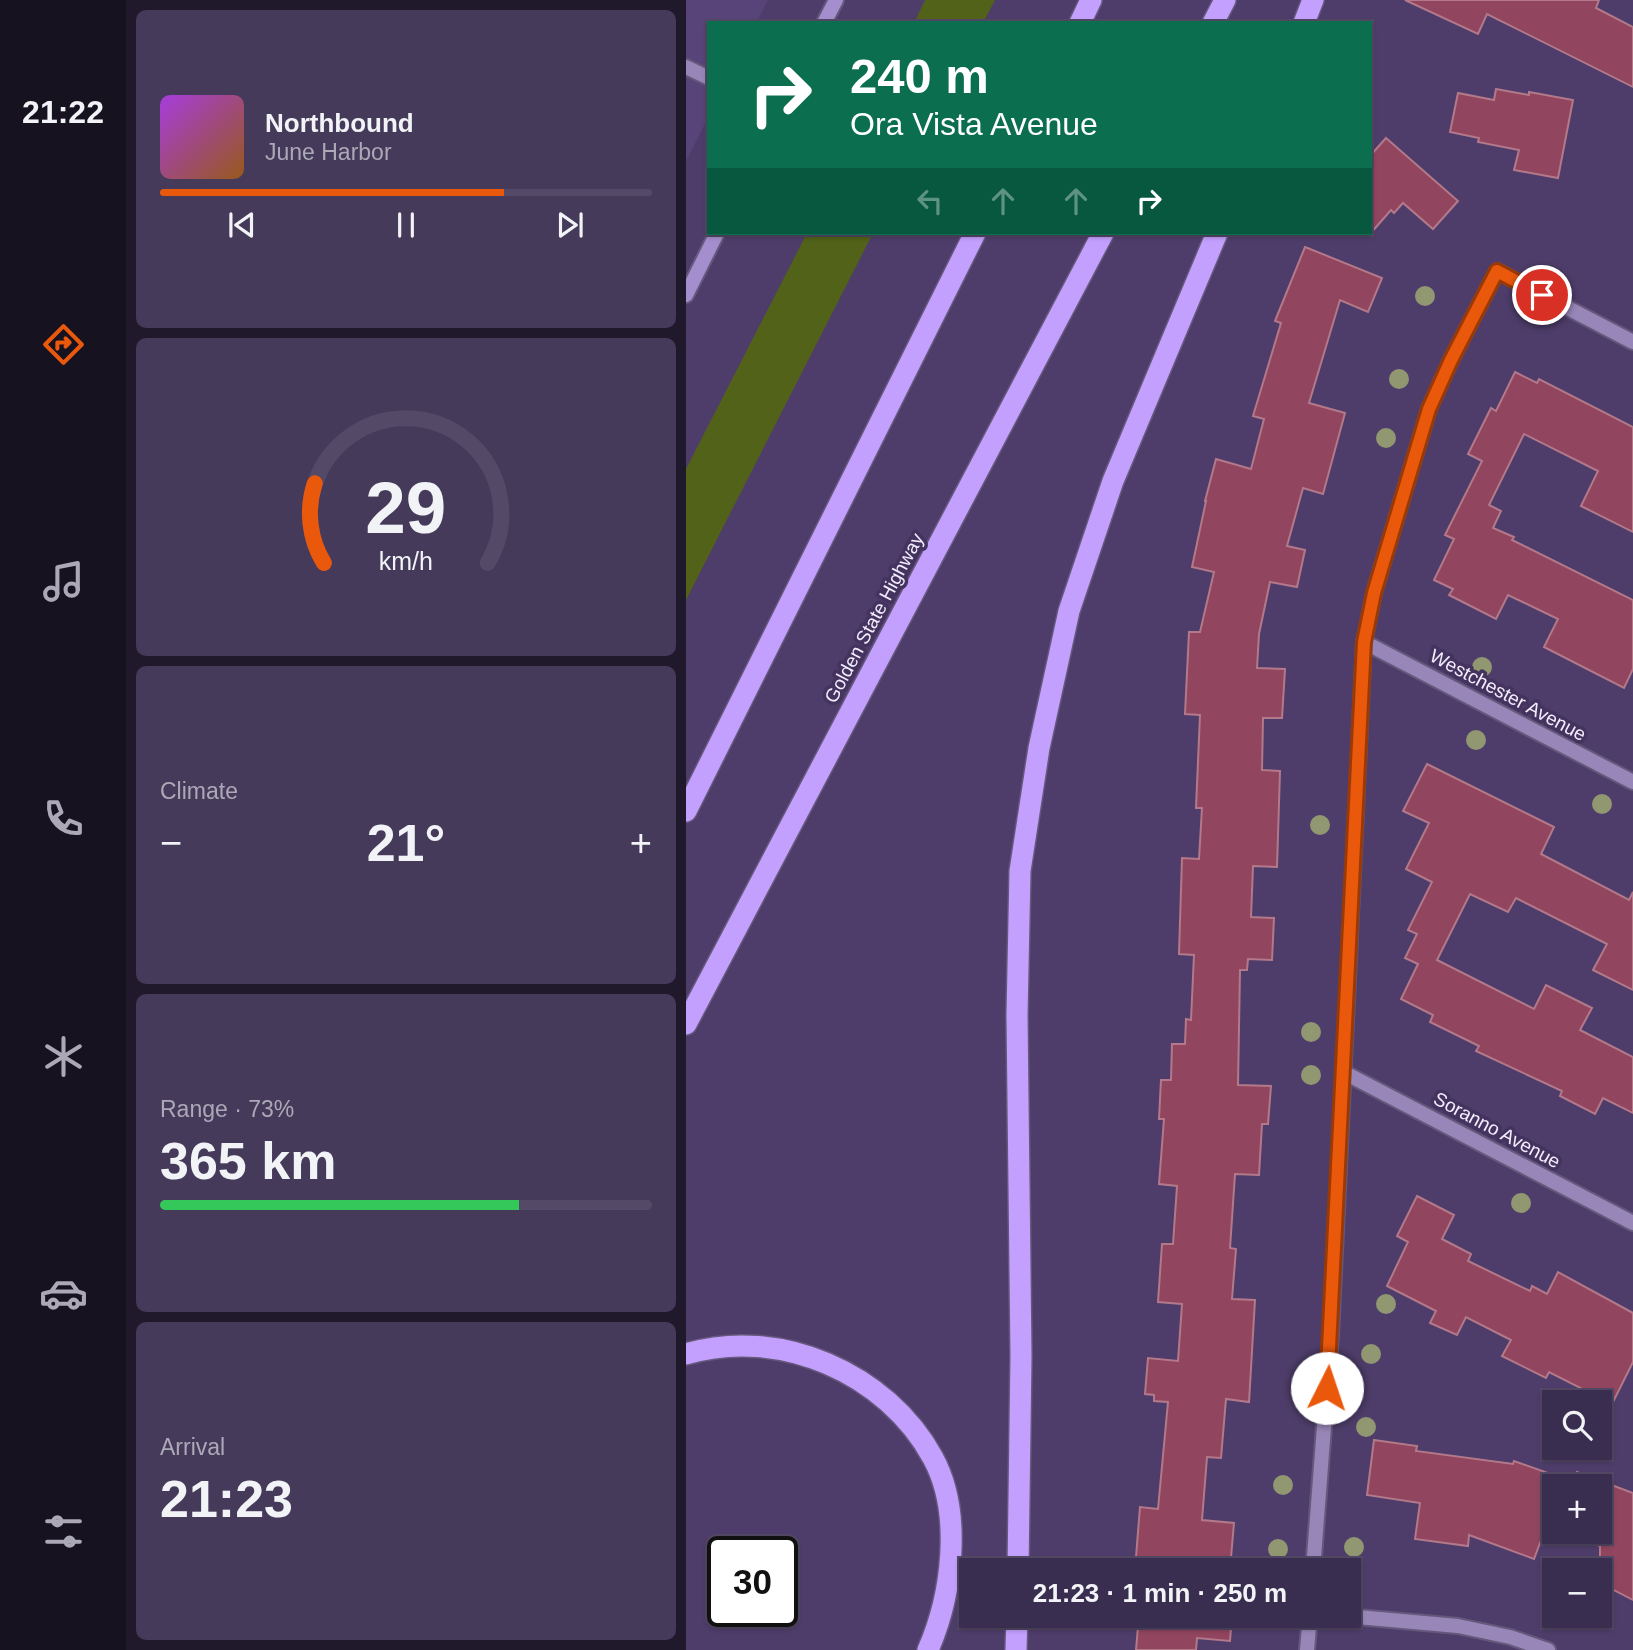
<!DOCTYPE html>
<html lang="en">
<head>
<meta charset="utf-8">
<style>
	body { margin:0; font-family:Helvetica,sans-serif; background:#453a5a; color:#f1f3f6; height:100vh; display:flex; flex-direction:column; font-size:26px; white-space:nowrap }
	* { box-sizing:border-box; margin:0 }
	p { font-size:23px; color:#aba8b7 }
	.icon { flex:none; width:38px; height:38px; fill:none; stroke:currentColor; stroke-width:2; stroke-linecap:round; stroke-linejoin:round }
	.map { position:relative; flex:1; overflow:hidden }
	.side { display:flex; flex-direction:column; gap:10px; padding:10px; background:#20192c; width:560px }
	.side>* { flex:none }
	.guide { position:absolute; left:21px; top:21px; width:665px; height:214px; border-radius:0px; box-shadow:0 2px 5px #0004,0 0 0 2px #544a67; background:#0b6e4f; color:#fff; overflow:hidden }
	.controls { position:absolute; left:856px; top:1390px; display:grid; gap:14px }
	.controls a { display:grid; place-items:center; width:70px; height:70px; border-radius:0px; background:#3a2e50; box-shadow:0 2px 5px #0004,0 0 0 2px #544a67; font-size:35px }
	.speed { position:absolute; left:21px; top:1536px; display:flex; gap:14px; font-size:35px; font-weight:700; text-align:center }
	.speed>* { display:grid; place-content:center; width:91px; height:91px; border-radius:50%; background:#3a2e50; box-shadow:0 2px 5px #0004,0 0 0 2px #544a67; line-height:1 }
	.speed .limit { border:4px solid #111; border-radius:10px; background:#fff; color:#111 }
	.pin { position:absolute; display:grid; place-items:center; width:60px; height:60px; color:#fff; margin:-30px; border:4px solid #fff; border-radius:50%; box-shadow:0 2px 7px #0007 }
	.me { position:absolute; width:77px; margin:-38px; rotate:4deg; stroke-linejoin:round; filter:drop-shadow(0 0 5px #0008) }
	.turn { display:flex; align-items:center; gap:24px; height:147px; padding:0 28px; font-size:32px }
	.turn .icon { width:91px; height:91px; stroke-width:2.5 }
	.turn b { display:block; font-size:49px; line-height:60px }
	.lanes { display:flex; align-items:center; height:66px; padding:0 28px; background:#0003; justify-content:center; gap:35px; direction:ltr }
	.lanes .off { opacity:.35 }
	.big { font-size:52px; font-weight:800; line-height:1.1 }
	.side .widget { flex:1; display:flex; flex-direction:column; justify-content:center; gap:10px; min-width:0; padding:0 24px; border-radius:10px; background:#453a5a }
	.side .dial { align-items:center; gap:0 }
	.dial svg { height:182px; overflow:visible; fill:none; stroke:#544a67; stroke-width:7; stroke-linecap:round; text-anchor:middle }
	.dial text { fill:#f1f3f6; stroke:none }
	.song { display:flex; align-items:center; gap:21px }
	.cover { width:84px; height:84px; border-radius:10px; background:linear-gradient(135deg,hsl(280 70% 55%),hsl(30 70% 35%)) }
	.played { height:7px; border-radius:4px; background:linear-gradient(90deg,#ea580c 70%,#544a67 70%) }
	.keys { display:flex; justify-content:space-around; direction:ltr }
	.heat { display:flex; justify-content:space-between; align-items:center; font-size:38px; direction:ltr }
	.charge { height:10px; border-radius:5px; background:linear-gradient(90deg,#34c759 73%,#544a67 0) }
	.trip { position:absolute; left:273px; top:1558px; width:402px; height:70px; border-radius:0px; background:#3a2e50; box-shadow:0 2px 5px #0004,0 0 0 2px #544a67; font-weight:800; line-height:70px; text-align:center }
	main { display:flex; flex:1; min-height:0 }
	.tabs { display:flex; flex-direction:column; width:126px; justify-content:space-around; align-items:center; background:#171220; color:#aba8b7 }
	.tabs .icon { width:49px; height:49px }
	.tabs .active { color:#ea580c }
	.tabs b { font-size:32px; color:#f1f3f6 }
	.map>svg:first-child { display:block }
</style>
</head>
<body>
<main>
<nav class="tabs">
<b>21:22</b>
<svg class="icon active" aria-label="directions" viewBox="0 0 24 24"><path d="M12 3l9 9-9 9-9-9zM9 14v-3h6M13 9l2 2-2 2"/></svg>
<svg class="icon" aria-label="music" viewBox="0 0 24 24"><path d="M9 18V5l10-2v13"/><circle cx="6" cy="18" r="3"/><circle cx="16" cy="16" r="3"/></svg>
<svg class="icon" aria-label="phone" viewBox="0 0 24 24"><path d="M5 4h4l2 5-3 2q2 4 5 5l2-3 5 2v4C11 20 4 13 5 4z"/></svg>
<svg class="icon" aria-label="climate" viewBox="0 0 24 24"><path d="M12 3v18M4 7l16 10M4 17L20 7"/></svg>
<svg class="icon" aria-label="car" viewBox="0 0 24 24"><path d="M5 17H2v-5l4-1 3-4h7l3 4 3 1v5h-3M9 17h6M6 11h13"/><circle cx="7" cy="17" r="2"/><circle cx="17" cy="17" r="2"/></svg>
<svg class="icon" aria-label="filters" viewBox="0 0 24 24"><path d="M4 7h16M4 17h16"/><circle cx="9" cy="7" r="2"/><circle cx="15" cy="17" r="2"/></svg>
</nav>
<section class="side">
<div class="widget">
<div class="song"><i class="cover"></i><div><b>Northbound</b><p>June Harbor</p></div></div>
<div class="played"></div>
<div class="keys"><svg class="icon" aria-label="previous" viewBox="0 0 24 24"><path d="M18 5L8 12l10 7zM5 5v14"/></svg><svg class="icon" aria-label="pause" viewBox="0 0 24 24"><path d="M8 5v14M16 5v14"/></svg><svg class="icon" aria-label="next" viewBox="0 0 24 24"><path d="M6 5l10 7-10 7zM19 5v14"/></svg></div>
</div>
<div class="widget dial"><svg viewBox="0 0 100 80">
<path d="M14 69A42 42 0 1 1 86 69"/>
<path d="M14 69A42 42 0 0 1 10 34" stroke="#ea580c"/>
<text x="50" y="56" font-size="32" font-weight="700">29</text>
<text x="50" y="72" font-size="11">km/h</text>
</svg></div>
<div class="widget"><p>Climate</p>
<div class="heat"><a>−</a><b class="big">21°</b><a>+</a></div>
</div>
<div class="widget"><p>Range · 73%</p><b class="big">365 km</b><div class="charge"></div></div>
<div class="widget"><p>Arrival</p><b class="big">21:23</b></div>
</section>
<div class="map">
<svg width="947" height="1650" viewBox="0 0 947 1650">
	<rect width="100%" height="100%" fill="#4e3d6a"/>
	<!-- built -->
	<path fill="#584478" d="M 0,0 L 82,0 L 70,23 L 23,23 L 23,116 L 0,161 Z"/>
	<!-- green -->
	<g fill="#526218">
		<path d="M 239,0 L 309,0 L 297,23 L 228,23 Z"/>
		<path d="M 121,233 L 187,233 L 0,600 L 0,469 Z"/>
	</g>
	<!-- building -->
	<g fill="#91455e" stroke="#b3798a" stroke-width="2">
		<path d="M 719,0 L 913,0 L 910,8 L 947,27 L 947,87 L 801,14 L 792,34 Z"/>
		<path d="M 810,89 L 843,95 L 843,92 L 887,100 L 872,178 L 828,170 L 833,150 L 792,142 L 793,138 L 764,132 L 772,93 L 808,100 Z"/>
		<path d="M 700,138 L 772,201 L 747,229 L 717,203 L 708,213 L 705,210 L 684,234 L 684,156 Z"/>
		<path d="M 619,247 L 696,278 L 682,312 L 654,300 L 623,403 L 659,413 L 637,494 L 617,488 L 601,546 L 619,550 L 611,587 L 584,582 L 573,634 L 571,668 L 599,669 L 596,718 L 577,718 L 576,770 L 594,771 L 591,867 L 567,866 L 565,917 L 588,918 L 586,960 L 562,959 L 561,970 L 554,970 L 552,1085 L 585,1086 L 582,1124 L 576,1124 L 573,1175 L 549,1174 L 544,1248 L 550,1249 L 546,1299 L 569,1300 L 563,1402 L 540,1399 L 535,1458 L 521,1457 L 516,1520 L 548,1523 L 544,1569 L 505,1566 L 506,1561 L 450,1557 L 454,1507 L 472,1509 L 482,1402 L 468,1401 L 468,1395 L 459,1394 L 462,1358 L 492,1361 L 496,1304 L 472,1302 L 476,1244 L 487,1244 L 491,1186 L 473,1184 L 478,1119 L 473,1119 L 475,1080 L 485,1080 L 486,1044 L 499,1044 L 500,1019 L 505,1020 L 508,955 L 493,954 L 496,858 L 513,859 L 516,808 L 510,808 L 514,715 L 499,714 L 503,632 L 514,632 L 528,572 L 506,567 L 520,501 L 519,501 L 530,459 L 565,469 L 578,419 L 567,416 L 595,323 L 589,321 Z"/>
		<path d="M 829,372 L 851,383 L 853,379 L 947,427 L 947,532 L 895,506 L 912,471 L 838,434 L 803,505 L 815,511 L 807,528 L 828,537 L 826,540 L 947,600 L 947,669 L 938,688 L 858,647 L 872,619 L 822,595 L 810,619 L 763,595 L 767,589 L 748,580 L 768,539 L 759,535 L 796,461 L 782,454 L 805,408 L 810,411 Z"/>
		<path d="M 741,764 L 868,827 L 855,854 L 943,900 L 947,892 L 947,990 L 907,970 L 921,944 L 830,898 L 822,912 L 784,894 L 751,960 L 848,1009 L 860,985 L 906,1008 L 894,1030 L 947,1057 L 947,1113 L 917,1098 L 909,1114 L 874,1096 L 876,1091 L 790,1051 L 793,1046 L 744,1022 L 747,1015 L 715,999 L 732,964 L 719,958 L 731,934 L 722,930 L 746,882 L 720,869 L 743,823 L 717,811 Z"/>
		<path d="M 731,1196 L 768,1215 L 756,1239 L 785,1254 L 782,1261 L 844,1291 L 846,1286 L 861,1294 L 872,1272 L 947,1313 L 947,1362 L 926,1404 L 863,1372 L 860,1378 L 816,1356 L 825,1340 L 780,1317 L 771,1335 L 744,1323 L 750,1311 L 701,1286 L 722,1242 L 711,1236 Z"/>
		<path d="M 688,1440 L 731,1446 L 730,1451 L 827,1464 L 828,1461 L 887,1482 L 891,1472 L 947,1493 L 947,1600 L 914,1583 L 914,1546 L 872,1531 L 914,1531 L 914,1486 L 868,1486 L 868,1530 L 860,1527 L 848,1559 L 783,1535 L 782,1546 L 729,1539 L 734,1503 L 681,1495 Z"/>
		<path d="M 453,1615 L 546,1615 L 544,1641 L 511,1638 L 510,1650 L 450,1650 Z"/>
	</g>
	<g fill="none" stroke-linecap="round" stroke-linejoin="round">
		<defs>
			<g id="street">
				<path d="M 0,67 L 23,78"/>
				<path d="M 678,642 L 947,782"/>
				<path d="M 657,1072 L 947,1223"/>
				<path d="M 627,1570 L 645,1336 L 678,642 L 688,593 L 743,409 L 765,360 L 811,271 L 947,342"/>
				<path d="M 649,1615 L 772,1626 L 824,1637 L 862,1650"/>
				<path d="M 621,1650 L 624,1615"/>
			</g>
			<g id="secondary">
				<path d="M 138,23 L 150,0"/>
				<path d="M 0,295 L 31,233"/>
			</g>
			<g id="highway">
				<path d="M 394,23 L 405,0"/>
				<path d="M 527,23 L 539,0"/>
				<path d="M 618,23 L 627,0"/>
				<path d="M 0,811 L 289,233"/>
				<path d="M 0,1024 L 417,233"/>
				<path d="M 0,1354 C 93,1326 201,1373 247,1458 C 277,1513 266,1595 242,1650"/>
				<path d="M 332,1570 L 335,1356 L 331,1015 L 334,871 L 353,748 L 383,611 L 427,481 L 531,233"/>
				<path d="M 330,1650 L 331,1615"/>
			</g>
		</defs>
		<!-- street casing -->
		<use href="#street" stroke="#65587c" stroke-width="18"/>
		<!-- secondary casing -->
		<use href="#secondary" stroke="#65587c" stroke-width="18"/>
		<!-- highway casing -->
		<use href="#highway" stroke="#65587c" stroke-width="24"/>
		<!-- street -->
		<use href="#street" stroke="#9886b8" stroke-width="14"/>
		<!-- secondary -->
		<use href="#secondary" stroke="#a58ecd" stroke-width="14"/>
		<!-- highway -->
		<use href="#highway" stroke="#c39ffe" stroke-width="21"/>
	</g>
	<!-- trees -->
	<g fill="#909771">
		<circle cx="739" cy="296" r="10"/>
		<circle cx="713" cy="379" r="10"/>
		<circle cx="700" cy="438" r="10"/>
		<circle cx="796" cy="667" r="10"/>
		<circle cx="790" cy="740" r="10"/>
		<circle cx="916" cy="804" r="10"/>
		<circle cx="634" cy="825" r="10"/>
		<circle cx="625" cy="1032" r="10"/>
		<circle cx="625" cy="1075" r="10"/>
		<circle cx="835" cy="1203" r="10"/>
		<circle cx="700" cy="1304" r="10"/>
		<circle cx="685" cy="1354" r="10"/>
		<circle cx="680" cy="1427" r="10"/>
		<circle cx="597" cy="1485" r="10"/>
		<circle cx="668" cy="1547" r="10"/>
		<circle cx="592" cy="1549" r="10"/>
	</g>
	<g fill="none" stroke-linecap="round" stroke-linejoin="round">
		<defs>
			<path id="route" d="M 641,1388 L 678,642 L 688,593 L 743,409 L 765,360 L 811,271 L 856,295"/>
		</defs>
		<!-- route casing -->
		<use href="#route" stroke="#983908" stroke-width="18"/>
		<!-- route -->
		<use href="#route" stroke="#ea580c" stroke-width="12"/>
	</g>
	<g text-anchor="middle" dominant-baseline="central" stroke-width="7" stroke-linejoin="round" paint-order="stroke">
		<!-- street labels -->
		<g font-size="19" fill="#f2edfd" stroke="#44335f">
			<text transform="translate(188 618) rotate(-62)">Golden State Highway</text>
			<text transform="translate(822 695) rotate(28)">Westchester Avenue</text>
			<text transform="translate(811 1130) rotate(28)">Soranno Avenue</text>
		</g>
	</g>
</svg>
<div class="controls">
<a><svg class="icon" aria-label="search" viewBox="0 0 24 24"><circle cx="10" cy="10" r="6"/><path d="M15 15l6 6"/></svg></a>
<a>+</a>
<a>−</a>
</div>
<div class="speed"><div class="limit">30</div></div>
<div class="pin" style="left:856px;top:295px;background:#d93025"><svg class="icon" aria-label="arrive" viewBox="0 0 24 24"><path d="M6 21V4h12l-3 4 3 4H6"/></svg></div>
<svg class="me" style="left:641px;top:1388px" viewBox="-20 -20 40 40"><circle r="19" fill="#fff"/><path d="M0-13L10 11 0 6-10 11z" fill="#ea580c"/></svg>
<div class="trip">21:23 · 1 min · 250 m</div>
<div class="guide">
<div class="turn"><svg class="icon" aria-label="right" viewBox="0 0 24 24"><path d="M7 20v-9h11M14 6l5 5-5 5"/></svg><div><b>240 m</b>Ora Vista Avenue</div></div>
<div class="lanes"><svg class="icon off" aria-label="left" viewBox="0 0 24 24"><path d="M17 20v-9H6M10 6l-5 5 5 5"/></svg><svg class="icon off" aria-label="ahead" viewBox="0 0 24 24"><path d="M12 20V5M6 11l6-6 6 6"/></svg><svg class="icon off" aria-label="ahead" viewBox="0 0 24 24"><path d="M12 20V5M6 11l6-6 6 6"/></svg><svg class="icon" aria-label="right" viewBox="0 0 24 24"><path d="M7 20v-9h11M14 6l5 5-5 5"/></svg></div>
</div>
</div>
</main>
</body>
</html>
